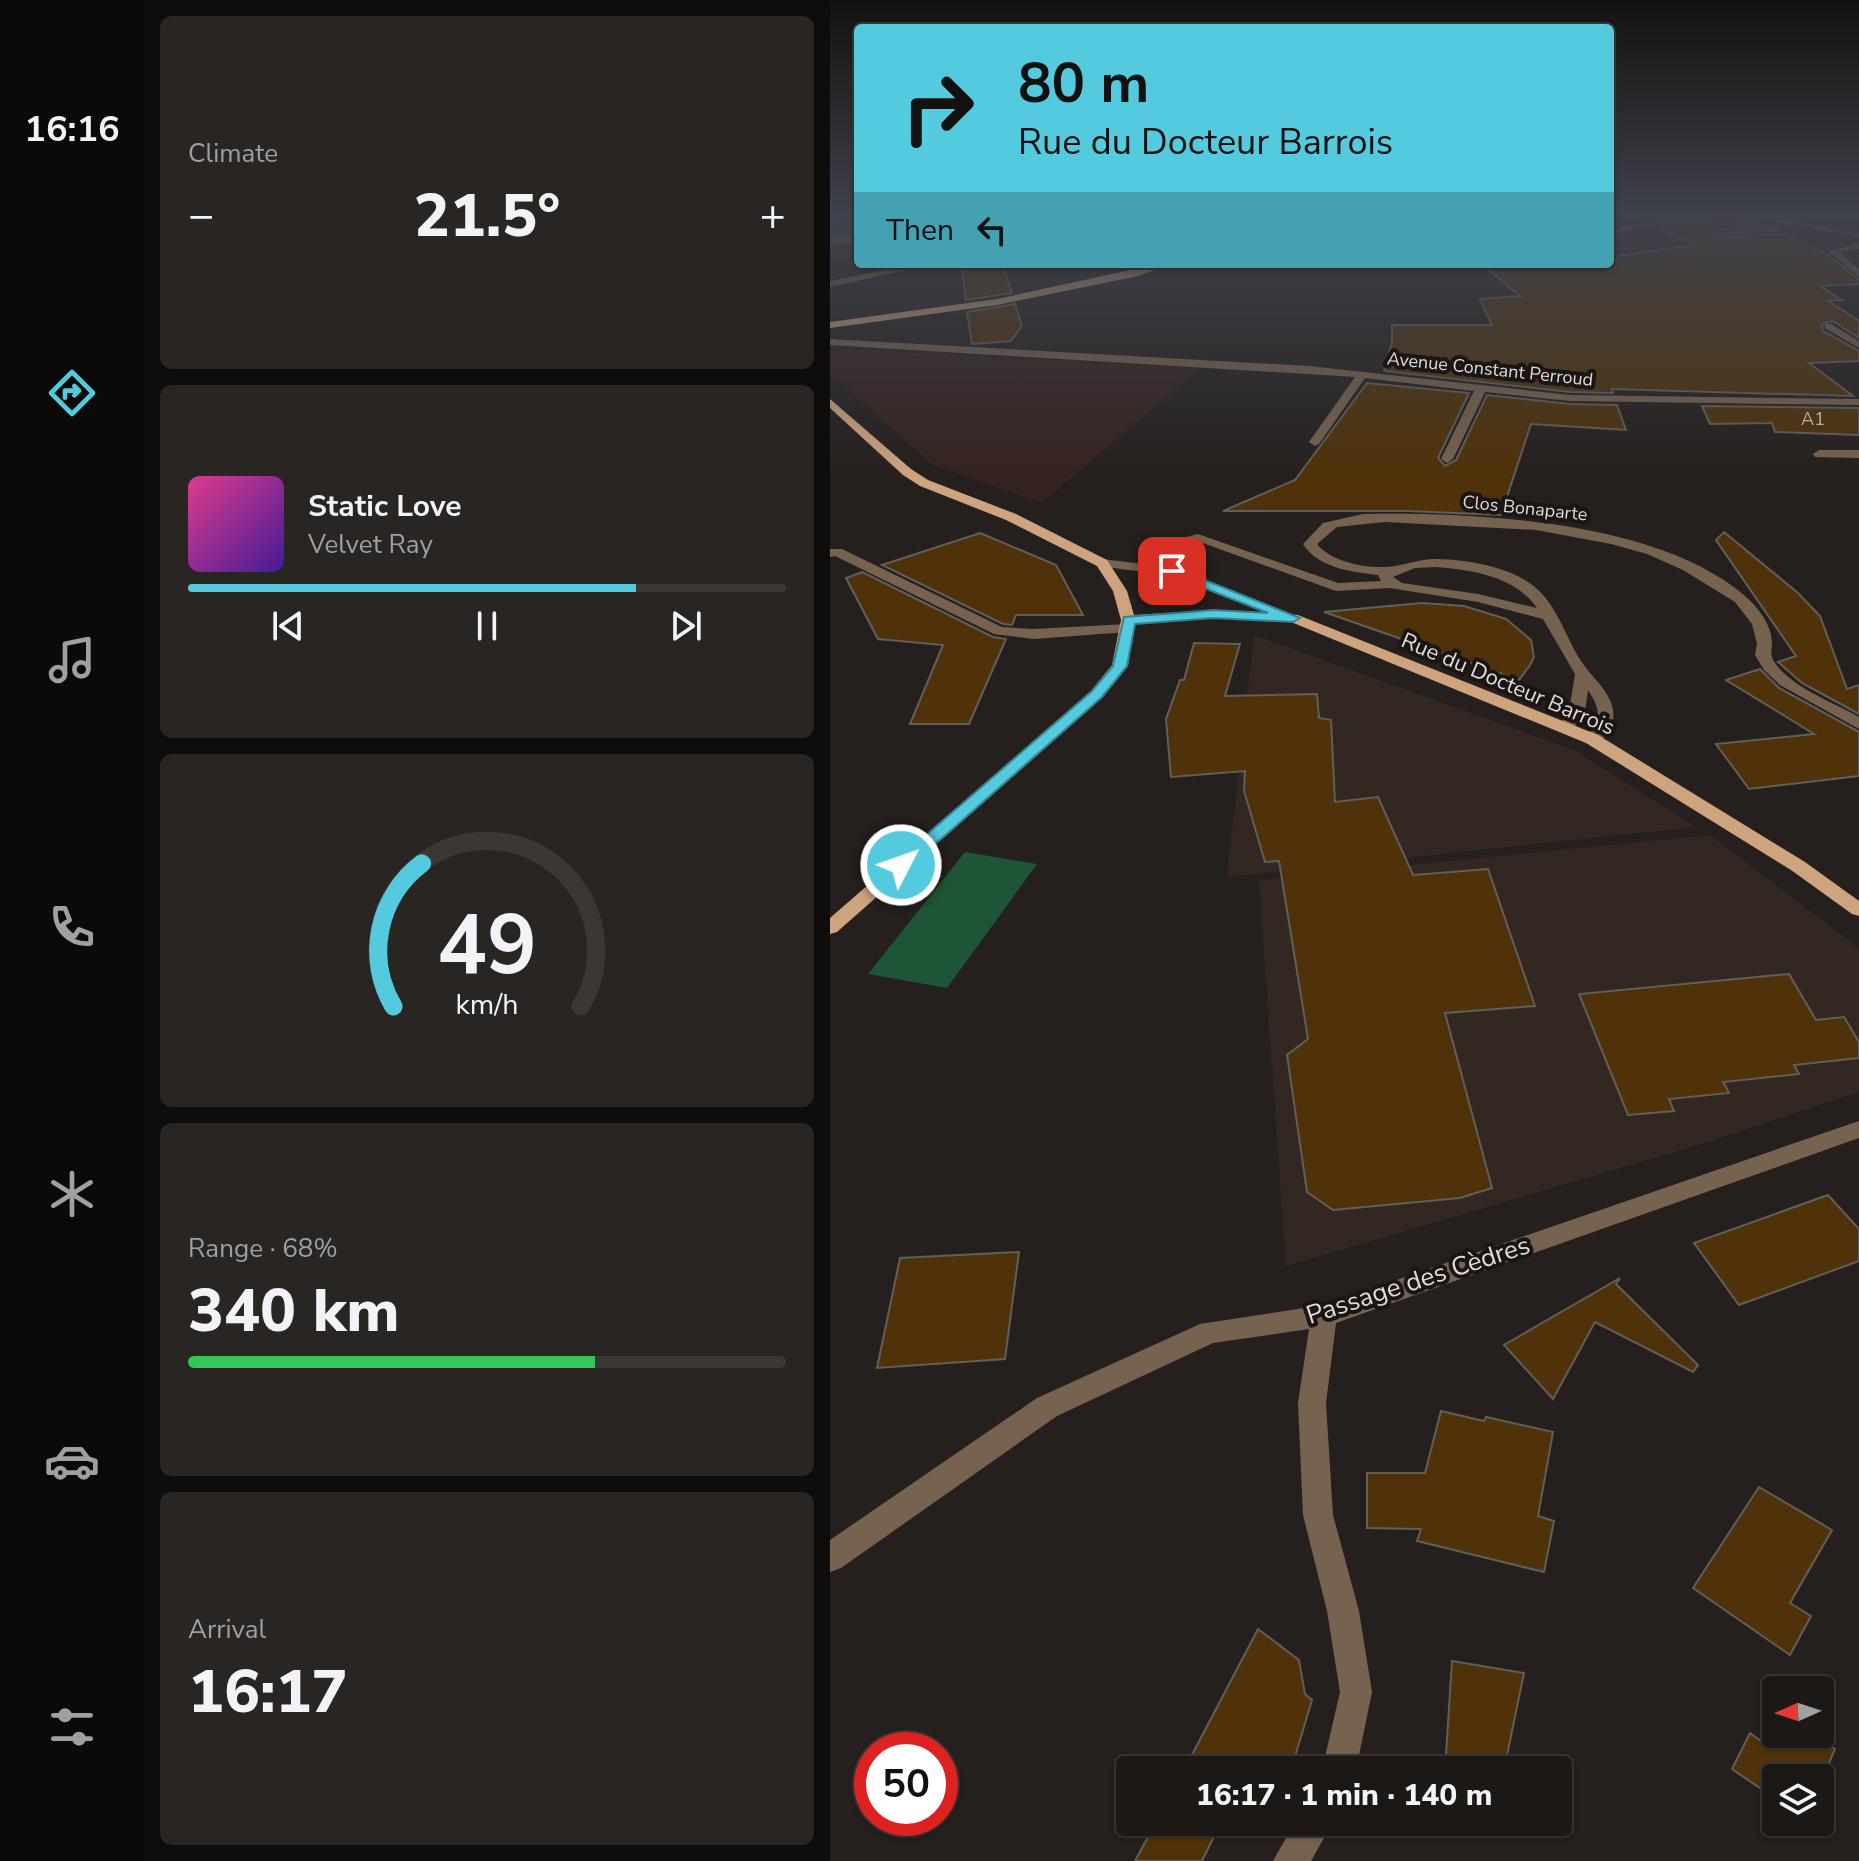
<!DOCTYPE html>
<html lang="en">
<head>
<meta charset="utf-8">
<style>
	body { margin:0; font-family:"Nunito Sans",sans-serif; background:#292523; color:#f1f3f6; height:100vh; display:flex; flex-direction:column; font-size:30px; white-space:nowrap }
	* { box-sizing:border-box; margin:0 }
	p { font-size:26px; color:#a0a0a1 }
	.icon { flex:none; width:44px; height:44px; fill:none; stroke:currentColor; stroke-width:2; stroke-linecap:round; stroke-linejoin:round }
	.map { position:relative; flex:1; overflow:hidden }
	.drawer { display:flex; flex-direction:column; gap:16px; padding:16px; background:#0f0d0c; width:686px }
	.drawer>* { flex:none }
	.guide { position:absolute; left:24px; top:24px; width:760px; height:244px; border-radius:8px; box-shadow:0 2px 6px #0004,0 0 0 2px #3a3735; background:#54cade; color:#111; overflow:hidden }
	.needle { width:52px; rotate:267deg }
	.controls { position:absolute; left:932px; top:1676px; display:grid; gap:16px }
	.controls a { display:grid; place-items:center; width:72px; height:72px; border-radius:8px; background:#1c1816; box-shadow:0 2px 6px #0004,0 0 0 2px #3a3735; font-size:40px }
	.speed { position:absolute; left:24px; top:1732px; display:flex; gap:16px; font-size:40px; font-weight:700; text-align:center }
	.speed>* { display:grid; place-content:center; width:104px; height:104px; border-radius:50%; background:#1c1816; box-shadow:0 2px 6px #0004,0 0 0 2px #3a3735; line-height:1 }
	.speed .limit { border:12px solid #d22; background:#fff; color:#111 }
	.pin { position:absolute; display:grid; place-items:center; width:68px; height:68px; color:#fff; margin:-34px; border-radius:16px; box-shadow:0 4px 12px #0006 }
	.me { position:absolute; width:88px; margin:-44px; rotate:49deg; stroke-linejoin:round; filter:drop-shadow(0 0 6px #0008) }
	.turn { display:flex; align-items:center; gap:28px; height:168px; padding:0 32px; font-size:36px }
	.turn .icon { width:104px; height:104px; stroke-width:2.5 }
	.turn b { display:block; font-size:56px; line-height:68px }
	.then { display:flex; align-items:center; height:76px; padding:0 32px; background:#0003; gap:16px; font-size:30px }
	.big { font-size:60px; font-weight:800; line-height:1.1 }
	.drawer .widget { flex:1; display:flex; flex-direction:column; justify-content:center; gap:12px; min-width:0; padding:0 28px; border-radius:12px; background:#292523 }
	.drawer .dial { align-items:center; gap:0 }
	.dial svg { height:208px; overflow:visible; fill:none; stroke:#3a3735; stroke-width:7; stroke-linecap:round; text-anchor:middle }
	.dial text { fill:#f1f3f6; stroke:none }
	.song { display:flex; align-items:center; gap:24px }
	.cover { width:96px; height:96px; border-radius:12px; background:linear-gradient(135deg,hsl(330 70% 55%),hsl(260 70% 35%)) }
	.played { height:8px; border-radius:4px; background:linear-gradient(90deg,#54cade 75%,#3a3735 75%) }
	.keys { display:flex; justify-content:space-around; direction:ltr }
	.heat { display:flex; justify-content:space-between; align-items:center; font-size:44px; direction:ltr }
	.charge { height:12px; border-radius:6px; background:linear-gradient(90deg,#34c759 68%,#3a3735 0) }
	.trip { position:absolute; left:286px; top:1756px; width:456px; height:80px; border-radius:8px; background:#1c1816; box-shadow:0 2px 6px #0004,0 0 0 2px #3a3735; font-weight:800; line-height:80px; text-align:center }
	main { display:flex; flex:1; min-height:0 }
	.dock { display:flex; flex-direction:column; width:144px; justify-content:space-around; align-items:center; background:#0b0a09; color:#a0a0a1 }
	.dock .icon { width:56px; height:56px }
	.dock .active { color:#54cade }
	.dock b { font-size:36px; color:#f1f3f6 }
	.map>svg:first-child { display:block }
</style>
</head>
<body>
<main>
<nav class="dock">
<b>16:16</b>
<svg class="icon active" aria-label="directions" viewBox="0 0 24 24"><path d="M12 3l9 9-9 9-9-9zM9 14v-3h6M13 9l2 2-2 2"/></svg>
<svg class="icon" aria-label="music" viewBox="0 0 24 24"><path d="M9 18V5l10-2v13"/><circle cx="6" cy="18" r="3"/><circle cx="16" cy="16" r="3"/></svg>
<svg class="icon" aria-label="phone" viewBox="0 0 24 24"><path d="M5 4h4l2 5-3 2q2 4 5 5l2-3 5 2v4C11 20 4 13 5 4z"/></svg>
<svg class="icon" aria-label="climate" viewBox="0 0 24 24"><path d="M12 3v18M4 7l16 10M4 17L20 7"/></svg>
<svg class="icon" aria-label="car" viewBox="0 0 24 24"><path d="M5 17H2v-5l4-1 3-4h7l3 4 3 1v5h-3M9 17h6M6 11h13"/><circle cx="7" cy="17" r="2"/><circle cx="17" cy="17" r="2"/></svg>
<svg class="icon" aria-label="filters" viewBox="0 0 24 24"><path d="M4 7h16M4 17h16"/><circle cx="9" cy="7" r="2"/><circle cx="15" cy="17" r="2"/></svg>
</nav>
<section class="drawer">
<div class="widget"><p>Climate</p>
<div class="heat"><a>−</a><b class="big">21.5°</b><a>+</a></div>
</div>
<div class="widget">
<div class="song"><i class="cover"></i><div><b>Static Love</b><p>Velvet Ray</p></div></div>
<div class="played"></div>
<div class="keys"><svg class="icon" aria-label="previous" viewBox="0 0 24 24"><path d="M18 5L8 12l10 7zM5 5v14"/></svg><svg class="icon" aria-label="pause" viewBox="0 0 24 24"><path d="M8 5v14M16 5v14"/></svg><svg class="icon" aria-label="next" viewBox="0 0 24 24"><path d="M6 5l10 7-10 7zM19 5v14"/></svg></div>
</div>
<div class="widget dial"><svg viewBox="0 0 100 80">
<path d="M14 69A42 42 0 1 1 86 69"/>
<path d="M14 69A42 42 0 0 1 25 14" stroke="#54cade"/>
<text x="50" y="56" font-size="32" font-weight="700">49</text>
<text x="50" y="72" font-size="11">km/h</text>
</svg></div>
<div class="widget"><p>Range · 68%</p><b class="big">340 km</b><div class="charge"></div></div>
<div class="widget"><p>Arrival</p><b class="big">16:17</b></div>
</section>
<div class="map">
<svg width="1029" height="1861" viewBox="0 0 1029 1861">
	<rect width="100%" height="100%" fill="#25201d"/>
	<!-- built -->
	<g fill="#322721">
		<path d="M 424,635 L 744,750 L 866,827 L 397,877 Z"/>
		<path d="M 880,835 L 1029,948 L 1029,1092 L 869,1145 L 456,1266 L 429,880 Z"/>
	</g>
	<!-- industrial -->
	<path fill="#35231f" d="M 14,349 L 370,368 L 212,503 L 103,465 L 0,373 L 0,351 Z"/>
	<!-- green -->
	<g fill="#1e5537">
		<path d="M 0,214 L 28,214 L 28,244 L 0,247 Z"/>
		<path d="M 135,852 L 207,864 L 117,988 L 38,974 Z"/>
	</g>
	<!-- building -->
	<g fill="#4f320a" stroke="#625e59" stroke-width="2">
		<path d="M 898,214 L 936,225 L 885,230 L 884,236 L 889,238 L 953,234 L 997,254 L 1029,280 L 1029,284 L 990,286 L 1012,300 L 998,301 L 1029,321 L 1029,338 L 1003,321 L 992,324 L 993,331 L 1029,351 L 1029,361 L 979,363 L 1023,396 L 782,389 L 783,393 L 740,392 L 554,371 L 562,342 L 562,325 L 662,325 L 650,299 L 690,296 L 652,264 L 780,264 L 780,257 L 866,245 L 829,228 Z"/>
		<path d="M 131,264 L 172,264 L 182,293 L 136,300 Z"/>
		<path d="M 185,304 L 192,326 L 181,341 L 142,344 L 137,312 Z"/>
		<path d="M 537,383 L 639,393 L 608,458 L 615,466 L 626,460 L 657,395 L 740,404 L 787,405 L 796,430 L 701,424 L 671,515 L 578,511 L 393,511 L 465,480 Z"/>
		<path d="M 872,406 L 1029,408 L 1029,435 L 945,432 L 942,423 L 880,424 Z"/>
		<path d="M 894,532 L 968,593 L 990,616 L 1017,689 L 1029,685 L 1029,714 L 972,683 L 948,662 L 966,656 L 886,540 Z"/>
		<path d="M 150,533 L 226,565 L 253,615 L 186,615 L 182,625 L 173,624 L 52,565 Z"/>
		<path d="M 32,572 L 163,637 L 176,639 L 139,724 L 80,724 L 113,645 L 48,639 L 16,578 Z"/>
		<path d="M 592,603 L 634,606 L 676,619 L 701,640 L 704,657 L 700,665 L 689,680 L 494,612 Z"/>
		<path d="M 364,643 L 410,644 L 395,696 L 487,694 L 489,718 L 501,720 L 505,802 L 548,797 L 583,875 L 658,869 L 705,1006 L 615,1013 L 662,1188 L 630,1198 L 503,1210 L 477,1192 L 457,1055 L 478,1039 L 449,861 L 435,862 L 414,791 L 415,771 L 341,777 L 336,719 L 350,680 L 354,680 Z"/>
		<path d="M 930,669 L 949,688 L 1029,732 L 1029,776 L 919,789 L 886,744 L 984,734 L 896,680 Z"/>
		<path d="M 959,974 L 986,1020 L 1014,1017 L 1029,1042 L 1029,1058 L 964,1065 L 969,1074 L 893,1082 L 899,1093 L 839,1099 L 844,1111 L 798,1115 L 749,994 Z"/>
		<path d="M 998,1195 L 1029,1229 L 1029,1261 L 909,1305 L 864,1243 Z"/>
		<path d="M 189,1252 L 175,1359 L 47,1368 L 70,1258 Z"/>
		<path d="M 790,1278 L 786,1284 L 868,1365 L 863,1372 L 765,1322 L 723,1399 L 674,1345 Z"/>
		<path d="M 611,1411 L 654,1421 L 656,1417 L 723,1432 L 708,1516 L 724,1521 L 714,1572 L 587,1541 L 591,1529 L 537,1528 L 537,1473 L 595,1473 Z"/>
		<path d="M 929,1487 L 1002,1530 L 960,1603 L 981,1616 L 960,1655 L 863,1588 Z"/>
		<path d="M 428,1629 L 469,1660 L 475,1694 L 482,1700 L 461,1770 L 354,1770 Z"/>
		<path d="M 622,1661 L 694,1673 L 674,1770 L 615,1770 Z"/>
		<path d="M 920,1733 L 931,1741 L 934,1734 L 984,1734 L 1005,1749 L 990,1784 L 990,1778 L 946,1778 L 946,1799 L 902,1769 Z"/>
		<path d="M 326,1822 L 391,1822 L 372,1861 L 305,1861 Z"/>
	</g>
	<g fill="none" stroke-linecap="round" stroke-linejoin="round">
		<!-- minor -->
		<g fill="#776250" fill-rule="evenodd">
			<path d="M 875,214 L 895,214 L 780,233 L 780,229 Z"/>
			<path d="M 905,214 L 923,214 L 1029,233 L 1029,237 Z"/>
			<path d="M 949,227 L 952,231 L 889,235 L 885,233 Z"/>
			<rect x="0" y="237" width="28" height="6"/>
			<path d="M 1029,243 L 1029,249 L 1009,252 L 1029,269 L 1029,277 L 998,251 Z"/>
			<path d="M 86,264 L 103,264 L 0,287 L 0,281 Z"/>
			<path d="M 995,324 L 1001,324 L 1029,341 L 1029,348 L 995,328 Z"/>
			<path d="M 0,339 L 479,366 L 740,395 L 1029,399 L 1029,405 L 740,401 L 655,392 L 623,459 L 617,463 L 611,459 L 644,391 L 535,378 L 489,444 L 485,446 L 479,442 L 525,377 L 0,345 Z"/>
			<path d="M 989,450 L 1029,450 L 1029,458 L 985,457 L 983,454 Z"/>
			<path d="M 533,514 C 644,512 828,520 915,596 C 928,607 941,624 942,642 C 942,649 940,653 943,660 C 959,687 1003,702 1029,717 L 1029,729 L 950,685 L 934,670 L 925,655 L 927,644 L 922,624 L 905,602 L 853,570 L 817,554 L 781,544 L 706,530 L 555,522 L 507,527 L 487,544 C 500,561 533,568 554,567 C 569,567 585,560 602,559 C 634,559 681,566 706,588 C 728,607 736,638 751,661 C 760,675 773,685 780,700 C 788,717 782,739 762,744 L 754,739 C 770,720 773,713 758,690 L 755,712 L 741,732 L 729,732 L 727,728 L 739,712 L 745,674 L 713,619 L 648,602 L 560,588 L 506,591 L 356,537 L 368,534 L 508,583 L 551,581 L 548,575 C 522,572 488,568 473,544 L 493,523 ZM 606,567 C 642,570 685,576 707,608 L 648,594 L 572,583 L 563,577 L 585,568 Z"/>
			<path d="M 0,549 L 12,549 L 172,627 L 204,629 L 297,624 L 304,628 L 297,632 L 204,639 L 164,634 L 5,556 L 0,557 Z"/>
			<path d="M 272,559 L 347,568 L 470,618 L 468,621 L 458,621 L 339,575 L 267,566 L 265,563 Z"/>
			<path d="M 1029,1121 L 1029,1138 L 506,1323 L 496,1403 L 503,1515 L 529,1611 L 542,1692 L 526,1770 L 492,1770 L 510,1692 L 497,1611 L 473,1515 L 468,1403 L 479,1329 L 383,1343 L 227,1416 L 11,1568 L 0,1572 L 0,1540 L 207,1398 L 370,1324 L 494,1305 Z"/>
			<path d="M 465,1822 L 503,1822 L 481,1861 L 443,1861 Z"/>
		</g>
		<!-- major -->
		<g fill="#cea47e" fill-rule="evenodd">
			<path d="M 328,264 L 341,264 L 308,276 L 167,305 L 0,328 L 0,322 L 167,299 Z"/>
			<path d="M 0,399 L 81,469 L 98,480 L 186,514 L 277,560 L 297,591 L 304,615 L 383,610 L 468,615 L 768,735 L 975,862 L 1029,901 L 1029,916 L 1022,914 L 961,870 L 756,743 L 461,622 L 383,618 L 305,624 L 298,666 L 273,697 L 7,932 L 0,934 L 0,918 L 261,691 L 282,665 L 291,620 L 283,591 L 267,566 L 176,520 L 90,486 L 73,475 L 0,408 Z"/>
		</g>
	</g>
	<!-- sky -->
	<linearGradient id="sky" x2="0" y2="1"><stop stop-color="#141210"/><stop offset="0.45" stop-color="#40424c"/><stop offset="1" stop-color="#40424c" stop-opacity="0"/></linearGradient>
	<rect width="1029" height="475" fill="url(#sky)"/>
	<!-- route -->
	<path fill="#54cade" stroke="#378390" stroke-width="2" d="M 338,569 L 347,569 L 470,618 L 463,622 L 383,618 L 305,624 L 297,666 L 272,697 L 77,869 L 65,869 L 62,865 L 65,862 L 262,691 L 283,666 L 294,617 L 383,610 L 438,613 L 338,574 Z"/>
	<g text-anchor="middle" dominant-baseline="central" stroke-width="8" stroke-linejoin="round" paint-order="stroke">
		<!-- far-street labels -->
		<g font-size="18" fill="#dfdcda" stroke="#1b1614">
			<text transform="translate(660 369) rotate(6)">Avenue Constant Perroud</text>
			<text transform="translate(695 508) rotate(6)">Clos Bonaparte</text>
		</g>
		<!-- number labels -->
		<g font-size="18" fill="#bbb2a6">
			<text x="983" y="419">A1</text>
		</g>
		<!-- street labels -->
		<g font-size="22" fill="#dfdcda" stroke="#1b1614">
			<text transform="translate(678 684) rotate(23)">Rue du Docteur Barrois</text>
		</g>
		<!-- near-street labels -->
		<g font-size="26" fill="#dfdcda" stroke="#1b1614">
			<text transform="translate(588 1280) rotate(-18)">Passage des Cèdres</text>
		</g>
	</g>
</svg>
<div class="controls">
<a><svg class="needle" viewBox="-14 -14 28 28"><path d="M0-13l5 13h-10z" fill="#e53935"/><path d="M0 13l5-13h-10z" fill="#a0a0a1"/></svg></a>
<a><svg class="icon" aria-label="layers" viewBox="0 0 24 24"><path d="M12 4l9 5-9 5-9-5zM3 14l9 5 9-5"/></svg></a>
</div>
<div class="speed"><div class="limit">50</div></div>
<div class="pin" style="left:342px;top:571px;background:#d93025"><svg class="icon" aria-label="arrive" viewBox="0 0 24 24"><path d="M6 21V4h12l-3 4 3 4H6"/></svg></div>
<svg class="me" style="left:71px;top:865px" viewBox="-20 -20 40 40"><circle r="17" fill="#54cade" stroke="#fff" stroke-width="3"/><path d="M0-11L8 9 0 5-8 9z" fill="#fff"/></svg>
<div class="trip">16:17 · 1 min · 140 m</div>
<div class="guide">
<div class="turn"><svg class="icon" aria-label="right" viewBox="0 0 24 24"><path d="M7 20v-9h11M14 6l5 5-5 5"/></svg><div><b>80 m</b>Rue du Docteur Barrois</div></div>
<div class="then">Then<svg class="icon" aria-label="left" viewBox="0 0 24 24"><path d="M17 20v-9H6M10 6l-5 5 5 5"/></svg></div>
</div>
</div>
</main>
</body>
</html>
